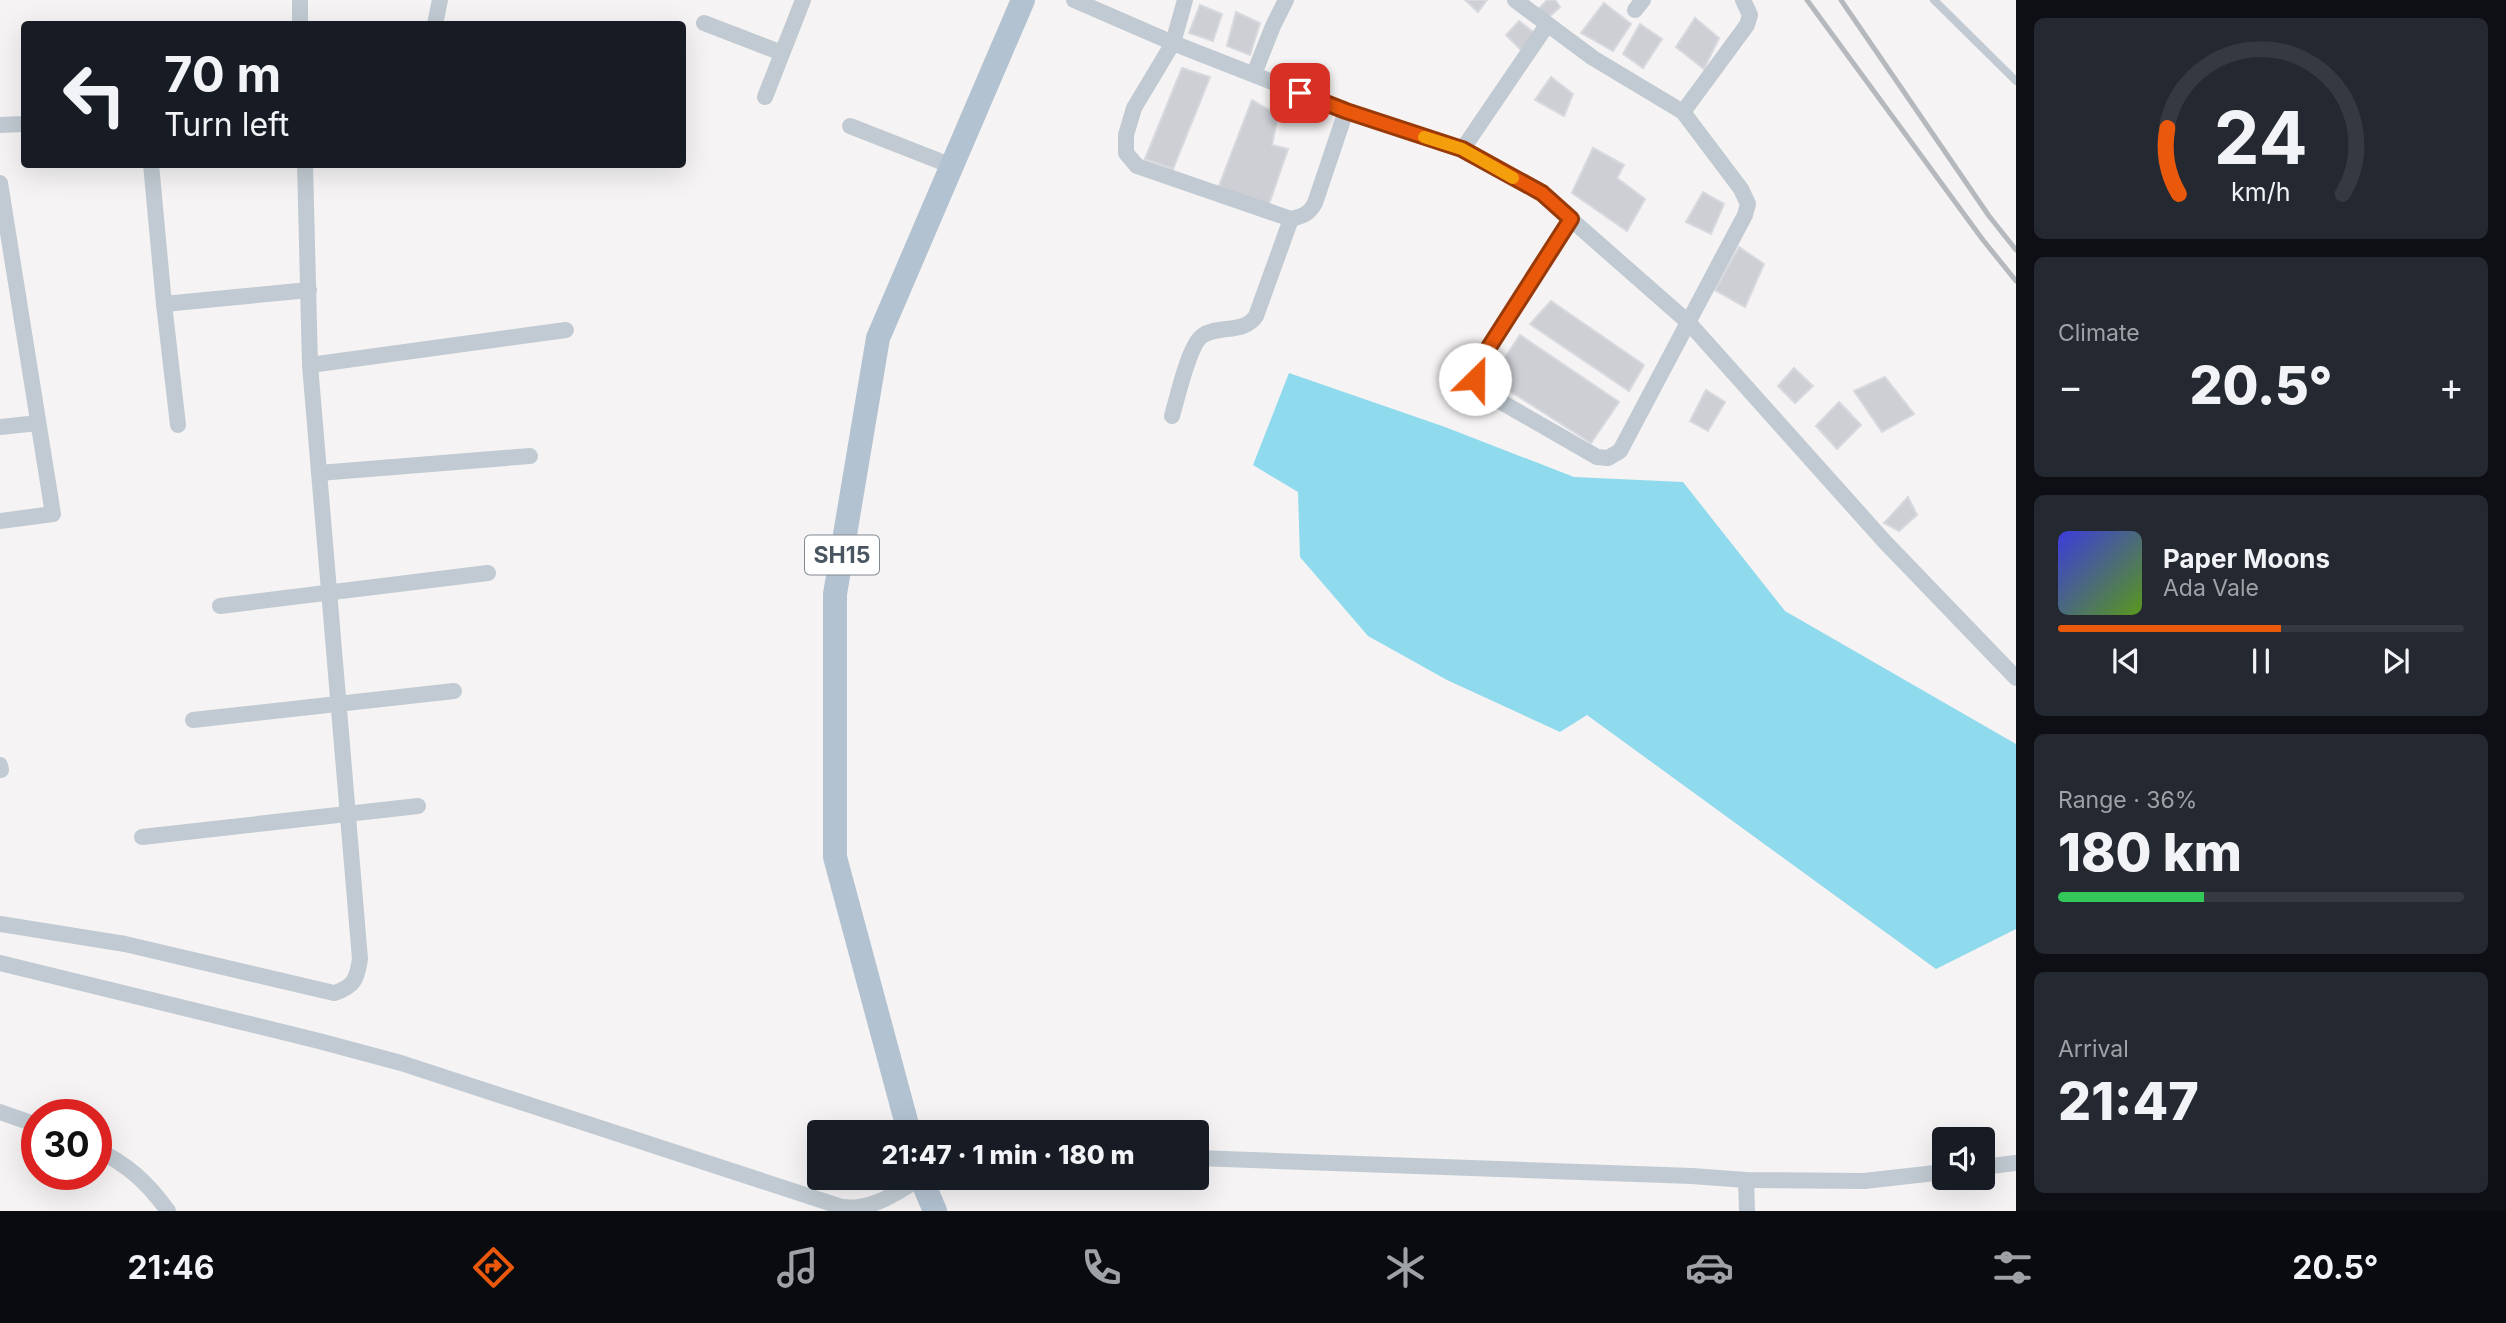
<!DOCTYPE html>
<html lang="en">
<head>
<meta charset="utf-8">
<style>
	body { margin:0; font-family:Inter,sans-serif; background:#242831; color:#f1f3f6; height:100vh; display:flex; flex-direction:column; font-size:26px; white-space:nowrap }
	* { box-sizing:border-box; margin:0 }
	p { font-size:23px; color:#9ea1a6 }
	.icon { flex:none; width:38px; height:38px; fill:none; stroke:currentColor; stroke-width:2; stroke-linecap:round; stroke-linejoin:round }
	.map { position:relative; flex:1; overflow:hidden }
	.drawer { display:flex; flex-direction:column; gap:18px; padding:18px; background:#0d0f14; width:490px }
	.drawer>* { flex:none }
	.banner { position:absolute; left:21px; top:21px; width:665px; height:147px; border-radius:7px; box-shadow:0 7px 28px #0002; background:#171b24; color:#f1f3f6; overflow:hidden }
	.fabs { position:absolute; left:1932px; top:1127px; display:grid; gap:14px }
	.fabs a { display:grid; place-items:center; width:63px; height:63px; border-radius:7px; background:#171b24; box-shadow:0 7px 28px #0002; font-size:35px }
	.speed { position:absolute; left:21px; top:1099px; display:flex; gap:14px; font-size:35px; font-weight:700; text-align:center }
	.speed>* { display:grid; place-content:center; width:91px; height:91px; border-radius:50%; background:#171b24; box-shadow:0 7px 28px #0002; line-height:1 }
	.speed .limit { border:10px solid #d22; background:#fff; color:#111 }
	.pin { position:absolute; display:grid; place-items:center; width:60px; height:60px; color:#fff; margin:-30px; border-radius:14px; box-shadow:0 4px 10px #0006 }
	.me { position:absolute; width:77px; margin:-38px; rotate:23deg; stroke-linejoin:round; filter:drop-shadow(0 0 5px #0008) }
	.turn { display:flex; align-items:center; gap:24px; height:147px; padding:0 28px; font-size:32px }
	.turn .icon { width:91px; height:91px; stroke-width:2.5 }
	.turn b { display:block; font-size:49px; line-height:60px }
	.big { font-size:52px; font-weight:800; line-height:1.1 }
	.drawer .widget { flex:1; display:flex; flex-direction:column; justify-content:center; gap:10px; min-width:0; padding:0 24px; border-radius:10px; background:#242831 }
	.drawer .dial { align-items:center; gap:0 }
	.dial svg { height:182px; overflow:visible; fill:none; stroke:#363941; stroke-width:7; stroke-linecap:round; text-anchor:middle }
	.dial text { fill:#f1f3f6; stroke:none }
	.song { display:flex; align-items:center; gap:21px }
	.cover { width:84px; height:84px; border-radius:10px; background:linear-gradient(135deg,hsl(240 70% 55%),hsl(90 70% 35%)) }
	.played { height:7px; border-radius:4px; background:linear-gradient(90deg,#ea580c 55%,#363941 55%) }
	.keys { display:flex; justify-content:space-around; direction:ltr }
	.heat { display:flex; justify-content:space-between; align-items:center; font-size:38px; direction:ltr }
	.charge { height:10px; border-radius:5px; background:linear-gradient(90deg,#34c759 36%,#363941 0) }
	.trip { position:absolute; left:807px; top:1120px; width:402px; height:70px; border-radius:7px; background:#171b24; box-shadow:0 7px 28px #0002; font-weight:800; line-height:70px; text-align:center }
	.tab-bar { display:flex; height:112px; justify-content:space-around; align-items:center; background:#090b0e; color:#9ea1a6 }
	.tab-bar .icon { width:49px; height:49px }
	.tab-bar .on { color:#ea580c }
	.tab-bar b { font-size:32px; color:#f1f3f6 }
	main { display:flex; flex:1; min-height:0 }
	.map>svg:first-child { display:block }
</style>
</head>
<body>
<main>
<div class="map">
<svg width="2016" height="1211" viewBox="0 0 2016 1211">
	<rect width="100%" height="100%" fill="#f5f3f3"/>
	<!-- water -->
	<path fill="#90daee" d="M 1289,373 L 1445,427 L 1574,477 L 1683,482 L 1785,611 L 2016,744 L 2016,929 L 1936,969 L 1587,715 L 1560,732 L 1447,680 L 1368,636 L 1300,557 L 1298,492 L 1253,465 Z"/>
	<!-- building -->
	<g fill="#cdcfd5" stroke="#d7d9de" stroke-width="2">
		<path d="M 1465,0 L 1487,0 L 1478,12 Z"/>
		<path d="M 1547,0 L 1555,0 L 1560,7 L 1548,18 L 1538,10 Z"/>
		<path d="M 1604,3 L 1631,24 L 1613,51 L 1581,33 Z"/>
		<path d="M 1200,5 L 1222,14 L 1213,41 L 1189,33 Z"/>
		<path d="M 1236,12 L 1260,23 L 1250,55 L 1227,46 Z"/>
		<path d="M 1695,18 L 1719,38 L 1704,69 L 1676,47 Z"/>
		<path d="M 1519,21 L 1537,35 L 1524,53 L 1506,35 Z"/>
		<path d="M 1640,24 L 1662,39 L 1643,68 L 1623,54 Z"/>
		<path d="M 1182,68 L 1210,77 L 1173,169 L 1145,159 Z"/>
		<path d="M 1551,77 L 1573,94 L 1564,116 L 1535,100 Z"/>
		<path d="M 1252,100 L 1278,115 L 1272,145 L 1288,149 L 1268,207 L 1219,186 Z"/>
		<path d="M 1593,148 L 1624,165 L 1617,178 L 1645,199 L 1627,231 L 1572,193 Z"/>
		<path d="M 1703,192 L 1724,204 L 1711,234 L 1686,222 Z"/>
		<path d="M 1739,247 L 1764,264 L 1745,307 L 1715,290 Z"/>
		<path d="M 1551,301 L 1644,365 L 1629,391 L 1530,324 Z"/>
		<path d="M 1520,335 L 1619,402 L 1591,443 L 1491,379 Z"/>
		<path d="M 1794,368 L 1813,386 L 1795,403 L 1778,386 Z"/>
		<path d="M 1885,377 L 1914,414 L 1882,432 L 1854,391 Z"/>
		<path d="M 1706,390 L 1725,402 L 1708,431 L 1690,421 Z"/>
		<path d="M 1839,402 L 1861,425 L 1837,449 L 1816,426 Z"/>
		<path d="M 1908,497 L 1917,515 L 1899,531 L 1884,523 Z"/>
	</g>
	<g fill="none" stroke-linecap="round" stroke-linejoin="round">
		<!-- lane -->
		<path stroke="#c1cad2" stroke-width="8" d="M 1934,0 L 2016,81"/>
		<!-- street -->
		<g stroke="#c1cad2" stroke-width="16">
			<path d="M 300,0 L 300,24"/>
			<path d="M 1074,0 L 1173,43 L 1346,111 L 1462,150 L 1541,193 L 1689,323 L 1884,541 L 2016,678"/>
			<path d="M 1185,0 L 1173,43 L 1134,108 L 1126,135 L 1126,153 L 1137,166 L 1291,219 C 1303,216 1309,214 1315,203 L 1346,111"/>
			<path d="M 1515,0 L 1593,58 L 1683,112 L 1741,189 L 1748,204 L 1745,215 L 1620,451 L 1608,458 L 1597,457 L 1482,391 L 1475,379 L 1477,366 L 1571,219"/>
			<path d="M 1635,10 L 1643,0"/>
			<path d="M 704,23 L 782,53"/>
			<path d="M 435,24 L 440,0"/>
			<path d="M 1254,74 L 1273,26 L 1286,0"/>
			<path d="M 765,97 L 803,0"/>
			<path d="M 1683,112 L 1747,25 L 1750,15 L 1743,0"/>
			<path d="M 0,125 L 24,124"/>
			<path d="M 850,126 L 952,166"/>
			<path d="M 1462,150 L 1547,25"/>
			<path d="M 151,164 L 164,304 L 309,290"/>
			<path d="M 0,183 L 53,514 L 0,521"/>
			<path d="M 164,304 L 178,425"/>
			<path d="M 310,365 L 566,330"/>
			<path d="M 1172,416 C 1177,399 1189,345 1202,336 C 1219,324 1243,335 1256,316 L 1291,219"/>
			<path d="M 0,427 L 38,423"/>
			<path d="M 319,473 L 530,456"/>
			<path d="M 220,606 L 488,573"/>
			<path d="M 193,720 L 454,691"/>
			<path d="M 0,765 L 1,770"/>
			<path d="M 142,837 L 418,806"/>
			<path d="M 0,924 L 125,944 L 334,993 C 354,987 357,979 360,959 L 310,365 L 305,164"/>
			<path d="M 0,963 L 319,1041 L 401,1063 L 842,1207 C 873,1211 895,1193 921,1178"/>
			<path d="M 0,1112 L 37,1125"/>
			<path d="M 96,1149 C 128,1165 147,1182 168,1211"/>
			<path d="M 1197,1158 L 1692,1176 L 1746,1180 L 1864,1181 L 1944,1172"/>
			<path d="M 1983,1167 L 2016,1163"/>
			<path d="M 1746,1180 L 1747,1211"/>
		</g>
		<!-- primary -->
		<g stroke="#b3c2d1" stroke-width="24">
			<path d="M 909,1132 L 835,857 L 835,594 L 878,338 L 1023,0"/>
			<path d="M 921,1178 L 935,1211"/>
		</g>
		<!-- rail -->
		<g stroke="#b5b8bd" stroke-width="5">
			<path d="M 1807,0 L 1983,240 L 2016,281"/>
			<path d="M 1841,0 L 1989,216 L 2016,250"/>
		</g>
	</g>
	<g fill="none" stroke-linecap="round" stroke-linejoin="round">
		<defs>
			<path id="route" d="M 1300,93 L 1346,111 L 1462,149 L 1542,193 L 1571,219 L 1477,366 L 1475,379"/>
		</defs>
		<!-- route casing -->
		<use href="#route" stroke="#983908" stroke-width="18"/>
		<!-- route -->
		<use href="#route" stroke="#ea580c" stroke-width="12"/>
		<!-- slow -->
		<path stroke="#f59e0b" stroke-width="12" d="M 1424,137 L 1462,149 L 1513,178"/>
	</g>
	<g text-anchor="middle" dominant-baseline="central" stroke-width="5" stroke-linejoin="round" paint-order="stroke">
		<!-- shield labels -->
		<rect fill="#fff" stroke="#808990" stroke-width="2" x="805" y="535.5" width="74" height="39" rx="5"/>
		<g font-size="23" font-weight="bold" fill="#4a5661">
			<text x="842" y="555">SH15</text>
		</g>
	</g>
</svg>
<div class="fabs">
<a><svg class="icon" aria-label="sound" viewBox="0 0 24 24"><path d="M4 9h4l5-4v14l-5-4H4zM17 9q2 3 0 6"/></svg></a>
</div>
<div class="speed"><div class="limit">30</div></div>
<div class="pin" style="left:1300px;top:93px;background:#d93025"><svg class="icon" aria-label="arrive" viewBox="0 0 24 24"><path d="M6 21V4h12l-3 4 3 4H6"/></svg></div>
<svg class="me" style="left:1475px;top:379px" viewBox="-20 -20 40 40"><circle r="19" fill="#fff"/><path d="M0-13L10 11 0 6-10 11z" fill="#ea580c"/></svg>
<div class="trip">21:47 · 1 min · 180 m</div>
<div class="banner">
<div class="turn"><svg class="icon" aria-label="left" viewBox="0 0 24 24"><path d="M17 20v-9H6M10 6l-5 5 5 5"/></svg><div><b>70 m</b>Turn left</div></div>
</div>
</div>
<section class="drawer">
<div class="widget dial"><svg viewBox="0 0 100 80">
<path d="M14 69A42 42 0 1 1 86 69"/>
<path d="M14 69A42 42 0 0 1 9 40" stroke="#ea580c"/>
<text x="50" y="56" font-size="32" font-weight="700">24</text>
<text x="50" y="72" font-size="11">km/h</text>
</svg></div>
<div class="widget"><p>Climate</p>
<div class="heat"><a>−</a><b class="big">20.5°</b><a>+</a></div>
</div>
<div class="widget">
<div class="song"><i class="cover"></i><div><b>Paper Moons</b><p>Ada Vale</p></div></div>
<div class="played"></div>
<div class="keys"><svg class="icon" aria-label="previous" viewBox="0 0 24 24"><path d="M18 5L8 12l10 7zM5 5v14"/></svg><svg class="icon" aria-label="pause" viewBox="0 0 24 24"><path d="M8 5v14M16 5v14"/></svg><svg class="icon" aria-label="next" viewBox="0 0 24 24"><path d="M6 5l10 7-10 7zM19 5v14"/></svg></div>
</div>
<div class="widget"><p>Range · 36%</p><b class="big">180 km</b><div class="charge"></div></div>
<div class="widget"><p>Arrival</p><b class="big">21:47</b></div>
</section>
</main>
<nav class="tab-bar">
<b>21:46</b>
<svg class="icon on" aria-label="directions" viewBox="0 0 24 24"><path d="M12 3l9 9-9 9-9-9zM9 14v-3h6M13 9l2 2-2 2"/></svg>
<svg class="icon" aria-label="music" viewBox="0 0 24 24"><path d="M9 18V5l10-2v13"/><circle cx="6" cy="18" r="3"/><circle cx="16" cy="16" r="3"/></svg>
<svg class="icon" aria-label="phone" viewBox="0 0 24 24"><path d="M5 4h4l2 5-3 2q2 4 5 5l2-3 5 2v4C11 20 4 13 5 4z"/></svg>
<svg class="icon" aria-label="climate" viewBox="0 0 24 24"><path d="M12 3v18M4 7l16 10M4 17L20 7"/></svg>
<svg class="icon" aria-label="car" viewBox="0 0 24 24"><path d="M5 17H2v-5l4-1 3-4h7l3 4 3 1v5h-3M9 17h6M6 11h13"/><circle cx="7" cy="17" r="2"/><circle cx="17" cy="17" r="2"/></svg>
<svg class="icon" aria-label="filters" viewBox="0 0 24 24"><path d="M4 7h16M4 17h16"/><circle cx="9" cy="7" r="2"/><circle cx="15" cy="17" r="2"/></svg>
<b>20.5°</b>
</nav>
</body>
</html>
